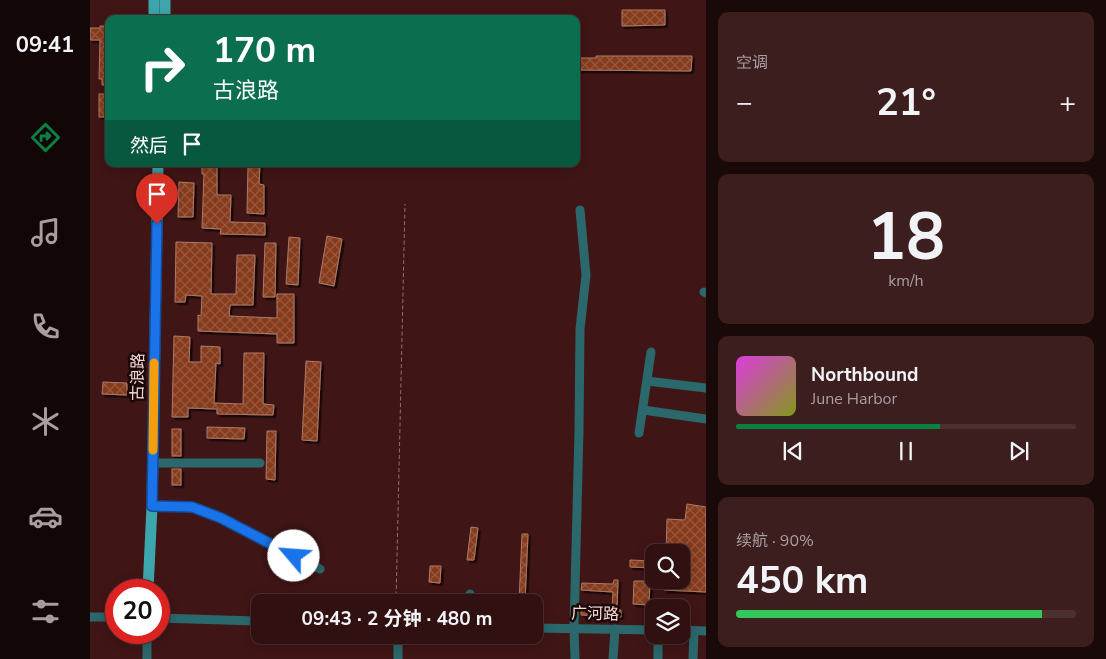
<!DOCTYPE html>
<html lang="zh">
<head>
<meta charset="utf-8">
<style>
	body { margin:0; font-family:"Nunito Sans","Noto Sans SC",sans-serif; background:#3c1e1e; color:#f1f3f6; height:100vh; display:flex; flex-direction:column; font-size:19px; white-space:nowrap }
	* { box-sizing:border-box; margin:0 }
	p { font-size:16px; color:#a89d9f }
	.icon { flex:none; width:28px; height:28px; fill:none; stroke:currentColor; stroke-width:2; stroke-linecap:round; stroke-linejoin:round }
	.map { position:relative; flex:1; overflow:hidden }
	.drawer { display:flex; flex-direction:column; gap:12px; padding:12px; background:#1a0909; width:400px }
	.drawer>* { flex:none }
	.hud { position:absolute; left:15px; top:15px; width:475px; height:152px; border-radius:10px; box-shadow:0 2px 12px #0003,0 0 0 1px #4b3030; background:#0b6e4f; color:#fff; overflow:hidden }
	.tools { position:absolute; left:555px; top:544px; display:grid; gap:10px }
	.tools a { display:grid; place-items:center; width:45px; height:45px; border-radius:10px; background:#301010; box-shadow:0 2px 12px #0003,0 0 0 1px #4b3030; font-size:25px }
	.speed { position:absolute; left:15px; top:579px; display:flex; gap:10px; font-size:25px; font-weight:700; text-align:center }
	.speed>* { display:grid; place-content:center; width:65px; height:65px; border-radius:50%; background:#301010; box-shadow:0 2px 12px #0003,0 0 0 1px #4b3030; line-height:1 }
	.speed .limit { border:8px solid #d22; background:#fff; color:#111 }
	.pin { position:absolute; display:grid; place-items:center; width:42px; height:42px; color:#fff; margin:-51px -21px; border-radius:50% 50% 50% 0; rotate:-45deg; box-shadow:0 0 5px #0007 }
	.pin .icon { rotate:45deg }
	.me { position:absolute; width:55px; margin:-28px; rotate:297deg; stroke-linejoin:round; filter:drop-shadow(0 0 4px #0008) }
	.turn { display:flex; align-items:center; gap:18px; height:105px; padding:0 25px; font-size:22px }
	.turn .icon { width:65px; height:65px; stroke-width:2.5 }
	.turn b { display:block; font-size:35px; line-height:42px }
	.then { display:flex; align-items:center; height:48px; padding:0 25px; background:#0003; gap:10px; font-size:19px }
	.big { font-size:38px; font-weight:700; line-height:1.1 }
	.drawer .card { flex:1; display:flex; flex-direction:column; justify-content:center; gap:8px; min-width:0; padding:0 18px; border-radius:10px; background:#3c1e1e }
	.drawer .dial { align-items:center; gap:0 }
	.dial b { font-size:65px; line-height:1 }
	.song { display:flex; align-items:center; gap:15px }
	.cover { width:60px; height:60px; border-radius:8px; background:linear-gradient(135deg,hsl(300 70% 55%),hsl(70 70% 35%)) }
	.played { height:5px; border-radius:2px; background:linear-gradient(90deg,#0b8043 60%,#4b3030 60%) }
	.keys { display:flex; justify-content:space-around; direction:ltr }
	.heat { display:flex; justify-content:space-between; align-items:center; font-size:28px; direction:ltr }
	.charge { height:8px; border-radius:4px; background:linear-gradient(90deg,#34c759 90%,#4b3030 0) }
	.trip { position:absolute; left:161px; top:594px; width:292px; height:50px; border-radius:10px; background:#301010; box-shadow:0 2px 12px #0003,0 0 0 1px #4b3030; font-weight:700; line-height:50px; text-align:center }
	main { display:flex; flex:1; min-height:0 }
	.tabs { display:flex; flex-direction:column; width:90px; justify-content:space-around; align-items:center; background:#130606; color:#a89d9f }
	.tabs .icon { width:35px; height:35px }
	.tabs .active { color:#0b8043 }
	.tabs b { font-size:22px; color:#f1f3f6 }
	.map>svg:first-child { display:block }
</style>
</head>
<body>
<main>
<nav class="tabs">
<b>09:41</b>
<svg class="icon active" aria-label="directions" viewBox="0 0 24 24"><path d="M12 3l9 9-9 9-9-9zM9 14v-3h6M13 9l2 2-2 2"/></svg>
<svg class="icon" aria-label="music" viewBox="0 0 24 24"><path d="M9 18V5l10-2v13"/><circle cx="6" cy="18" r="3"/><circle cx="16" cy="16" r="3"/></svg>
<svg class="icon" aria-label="phone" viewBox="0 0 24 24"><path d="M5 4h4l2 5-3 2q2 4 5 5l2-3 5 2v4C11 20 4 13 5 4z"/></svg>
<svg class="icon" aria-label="climate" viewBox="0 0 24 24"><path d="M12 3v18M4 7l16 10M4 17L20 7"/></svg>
<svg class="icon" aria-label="car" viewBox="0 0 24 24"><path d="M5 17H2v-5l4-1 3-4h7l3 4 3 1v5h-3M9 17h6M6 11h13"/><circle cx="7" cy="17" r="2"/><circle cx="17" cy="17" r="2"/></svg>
<svg class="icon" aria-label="filters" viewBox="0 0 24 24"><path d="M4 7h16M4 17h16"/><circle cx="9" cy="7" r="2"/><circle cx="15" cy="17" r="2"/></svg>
</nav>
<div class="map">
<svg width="616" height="659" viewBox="0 0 616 659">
	<defs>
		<pattern id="building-cross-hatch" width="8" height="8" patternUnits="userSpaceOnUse" patternTransform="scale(1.25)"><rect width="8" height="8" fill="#863b1d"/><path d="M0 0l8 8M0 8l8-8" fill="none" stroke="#98573d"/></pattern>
		<filter id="shadow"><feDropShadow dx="2.5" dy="2.5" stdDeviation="0" flood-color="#0009"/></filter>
	</defs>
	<rect width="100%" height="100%" fill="#401516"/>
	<!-- building -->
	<g fill="url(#building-cross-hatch)" stroke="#ad7b68" filter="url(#shadow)">
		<path d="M 532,10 L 575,10 L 575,25 L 532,26 Z"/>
		<path d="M 10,26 L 17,26 L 17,75 L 19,75 L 19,85 L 12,85 L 12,79 L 9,79 L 10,40 L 0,40 L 0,28 L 10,28 Z"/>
		<path d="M 506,56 L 602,56 L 601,71 L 486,70 L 486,58 L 506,58 Z"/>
		<rect x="9" y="94" width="10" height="23"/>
		<path d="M 112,164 L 127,164 L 127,195 L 141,195 L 140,222 L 175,223 L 175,235 L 130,234 L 131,229 L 112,228 L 114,174 L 112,174 Z"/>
		<path d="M 158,164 L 170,164 L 169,184 L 174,185 L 174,214 L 157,213 Z"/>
		<path d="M 89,182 L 104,183 L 103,217 L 88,217 Z"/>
		<path d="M 237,236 L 252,239 L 244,286 L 229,283 Z"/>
		<path d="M 199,237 L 210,238 L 208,285 L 196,284 Z"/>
		<path d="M 86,242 L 122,243 L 121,294 L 146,294 L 147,255 L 165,255 L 163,305 L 140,305 L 139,316 L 187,318 L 187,294 L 204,294 L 204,343 L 187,343 L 187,334 L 108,331 L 108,315 L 111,316 L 112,296 L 96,295 L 95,302 L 85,302 Z"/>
		<path d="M 175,243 L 186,243 L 185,297 L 173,297 Z"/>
		<path d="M 84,336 L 100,337 L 99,362 L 111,362 L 111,346 L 130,347 L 130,364 L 126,363 L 124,403 L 153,404 L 154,353 L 174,353 L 173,404 L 184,405 L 183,415 L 127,414 L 127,409 L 98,408 L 98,417 L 82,417 Z"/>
		<path d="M 216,361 L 231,362 L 227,441 L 212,440 Z"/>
		<path d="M 13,382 L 37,383 L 37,395 L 12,394 Z"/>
		<path d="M 117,427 L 155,428 L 154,439 L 117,438 Z"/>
		<rect x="82" y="429" width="9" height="27"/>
		<path d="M 177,431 L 186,431 L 185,480 L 176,479 Z"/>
		<rect x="82" y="469" width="9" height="16"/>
		<path d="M 597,504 L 616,507 L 616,592 L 574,590 L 575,580 L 591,580 L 591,552 L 576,552 L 577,519 L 595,520 Z"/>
		<path d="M 381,527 L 388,528 L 384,560 L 377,560 Z"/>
		<path d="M 432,534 L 438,534 L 435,602 L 429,602 Z"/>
		<path d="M 540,560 L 564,561 L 564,568 L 540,567 Z"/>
		<path d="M 340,566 L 351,566 L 350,583 L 339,582 Z"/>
		<path d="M 524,580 L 528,580 L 527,610 L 531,610 L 531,617 L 491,615 L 491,609 L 522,610 L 523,592 L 491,590 L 492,583 L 523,584 Z"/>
		<path d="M 544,581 L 560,581 L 559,605 L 543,604 Z"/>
	</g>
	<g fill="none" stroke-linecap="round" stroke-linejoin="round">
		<!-- path -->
		<path stroke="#946f6f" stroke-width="1" stroke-dasharray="4 2.5" stroke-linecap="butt" d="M 306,602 L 315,204"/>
		<!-- minor -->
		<g stroke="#2a686c" stroke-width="9">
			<path d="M 614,292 L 616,293"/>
			<path d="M 557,381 L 616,388"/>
			<path d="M 553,410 L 616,419"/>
			<path d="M 549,433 L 561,352"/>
			<path d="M 62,463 L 170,463"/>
			<path d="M 62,506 L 102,507 L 131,518 L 230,569"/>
			<path d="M 379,602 L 380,594"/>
			<path d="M 0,617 L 26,617"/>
			<path d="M 69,618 L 170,621"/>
			<path d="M 445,628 L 564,630"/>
			<path d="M 591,630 L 616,631"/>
			<path d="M 57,632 L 57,659"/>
			<path d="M 568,635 L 568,659"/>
			<path d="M 308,659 L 308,635"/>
			<path d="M 485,659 L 484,629 L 489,431 L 490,329 L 496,275 L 490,210"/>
			<path d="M 523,659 L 525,629"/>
			<path d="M 603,659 L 604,631"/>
		</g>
		<!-- major -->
		<g stroke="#3da6ad" stroke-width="11">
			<path d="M 64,19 L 64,0"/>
			<path d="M 75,19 L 75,0"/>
			<path d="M 58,590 L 62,506 L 68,164"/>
		</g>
	</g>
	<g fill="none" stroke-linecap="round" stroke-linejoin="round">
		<defs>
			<path id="route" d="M 67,224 L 62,506 L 102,507 L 131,518 L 204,556"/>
		</defs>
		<!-- route casing -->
		<use href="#route" stroke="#114b97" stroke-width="12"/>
		<!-- route -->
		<use href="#route" stroke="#1a73e8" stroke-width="9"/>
		<!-- slow -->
		<path stroke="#f59e0b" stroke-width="9" d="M 63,450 L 64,363"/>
	</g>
	<g text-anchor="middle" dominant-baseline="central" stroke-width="5" stroke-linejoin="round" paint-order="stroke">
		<!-- street labels -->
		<g font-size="16" fill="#f8d9d8" stroke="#1b0808">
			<text transform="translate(48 377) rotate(-89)">古浪路</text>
			<text transform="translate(505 614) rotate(1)">广河路</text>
		</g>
	</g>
</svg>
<div class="tools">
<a><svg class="icon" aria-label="search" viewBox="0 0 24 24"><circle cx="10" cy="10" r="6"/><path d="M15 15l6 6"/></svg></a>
<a><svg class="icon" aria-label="layers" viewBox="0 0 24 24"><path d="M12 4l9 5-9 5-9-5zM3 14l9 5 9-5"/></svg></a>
</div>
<div class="speed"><div class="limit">20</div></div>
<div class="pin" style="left:67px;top:224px;background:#d93025"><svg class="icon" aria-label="arrive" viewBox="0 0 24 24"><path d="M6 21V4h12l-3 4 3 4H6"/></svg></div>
<svg class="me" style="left:204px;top:556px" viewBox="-20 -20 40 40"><circle r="19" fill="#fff"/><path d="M0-13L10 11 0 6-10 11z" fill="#1a73e8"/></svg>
<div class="trip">09:43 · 2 分钟 · 480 m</div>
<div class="hud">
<div class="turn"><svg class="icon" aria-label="right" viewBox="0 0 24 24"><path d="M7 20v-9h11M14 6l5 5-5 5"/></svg><div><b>170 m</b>古浪路</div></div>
<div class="then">然后<svg class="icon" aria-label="arrive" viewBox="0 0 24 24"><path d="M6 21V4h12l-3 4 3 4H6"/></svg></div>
</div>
</div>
<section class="drawer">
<div class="card"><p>空调</p>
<div class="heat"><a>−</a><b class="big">21°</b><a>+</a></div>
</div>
<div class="card dial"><b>18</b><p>km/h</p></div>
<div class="card">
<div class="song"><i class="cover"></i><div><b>Northbound</b><p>June Harbor</p></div></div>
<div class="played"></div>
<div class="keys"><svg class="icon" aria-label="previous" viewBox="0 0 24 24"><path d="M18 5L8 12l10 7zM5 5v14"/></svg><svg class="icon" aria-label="pause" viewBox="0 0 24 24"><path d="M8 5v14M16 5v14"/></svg><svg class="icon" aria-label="next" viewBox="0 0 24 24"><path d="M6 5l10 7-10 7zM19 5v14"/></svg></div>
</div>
<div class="card"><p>续航 · 90%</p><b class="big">450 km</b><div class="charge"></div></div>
</section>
</main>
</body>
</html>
